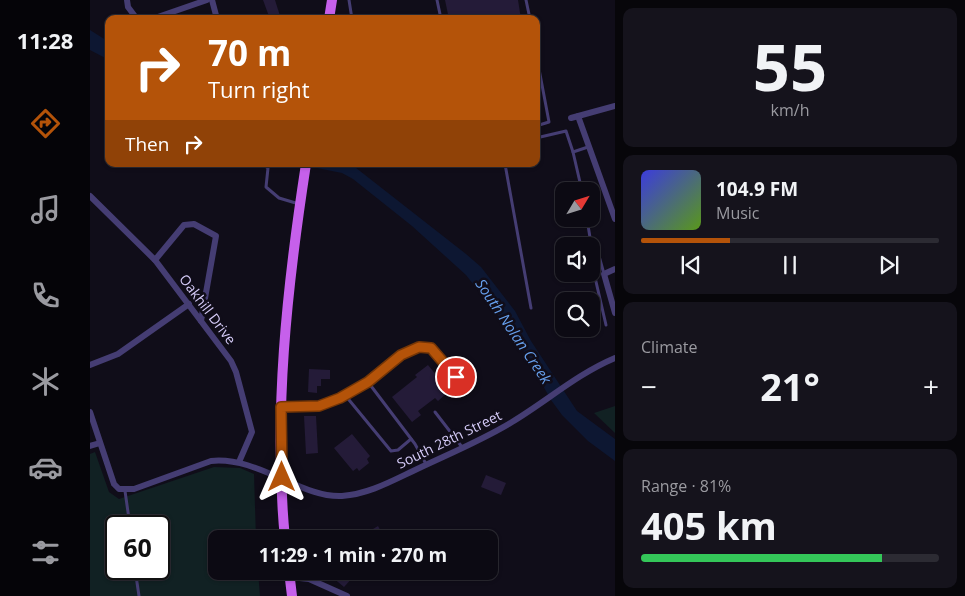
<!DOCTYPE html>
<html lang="en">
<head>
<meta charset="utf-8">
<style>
	body { margin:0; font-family:"Open Sans",sans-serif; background:#15131c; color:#f1f3f6; height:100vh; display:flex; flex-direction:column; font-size:19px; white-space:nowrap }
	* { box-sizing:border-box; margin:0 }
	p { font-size:16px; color:#9a9aa0 }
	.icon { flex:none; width:28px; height:28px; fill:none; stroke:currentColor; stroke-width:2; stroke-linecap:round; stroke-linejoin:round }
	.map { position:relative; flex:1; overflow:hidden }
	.drawer { display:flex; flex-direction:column; gap:8px; padding:8px; background:#07060a; width:350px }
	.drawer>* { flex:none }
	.top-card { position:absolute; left:15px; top:15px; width:435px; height:152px; border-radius:10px; box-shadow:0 1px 4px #0004,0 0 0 1px #2c2b33; background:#b45309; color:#fff; overflow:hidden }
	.needle { width:32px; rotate:52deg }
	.buttons { position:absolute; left:465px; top:182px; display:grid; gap:10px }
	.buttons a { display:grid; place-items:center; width:45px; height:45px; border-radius:10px; background:#0c0a13; box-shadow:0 1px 4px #0004,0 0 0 1px #2c2b33; font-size:25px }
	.speed { position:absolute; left:15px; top:515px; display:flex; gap:10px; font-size:25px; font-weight:700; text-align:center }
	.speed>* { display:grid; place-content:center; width:65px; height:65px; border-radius:50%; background:#0c0a13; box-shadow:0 1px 4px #0004,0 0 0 1px #2c2b33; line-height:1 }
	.speed .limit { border:2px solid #111; border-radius:8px; background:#fff; color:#111 }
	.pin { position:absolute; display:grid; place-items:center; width:42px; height:42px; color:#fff; margin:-21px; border:2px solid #fff; border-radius:50%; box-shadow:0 1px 5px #0007 }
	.me { position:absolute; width:55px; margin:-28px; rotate:0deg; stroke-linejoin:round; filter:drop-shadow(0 0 4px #0008) }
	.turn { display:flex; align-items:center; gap:18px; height:105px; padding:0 20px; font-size:22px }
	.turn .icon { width:65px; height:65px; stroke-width:2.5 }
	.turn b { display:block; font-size:35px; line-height:42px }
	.then { display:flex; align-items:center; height:48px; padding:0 20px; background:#0003; gap:10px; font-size:19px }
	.big { font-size:38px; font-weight:700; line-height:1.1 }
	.drawer .card { flex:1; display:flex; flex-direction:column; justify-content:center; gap:8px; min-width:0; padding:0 18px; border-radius:10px; background:#15131c }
	.drawer .dial { align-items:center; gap:0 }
	.dial b { font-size:65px; line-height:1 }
	.song { display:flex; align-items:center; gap:15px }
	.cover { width:60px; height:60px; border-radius:8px; background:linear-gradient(135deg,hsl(240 70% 55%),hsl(90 70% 35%)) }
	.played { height:5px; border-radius:2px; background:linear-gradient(90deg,#b45309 30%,#2c2b33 30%) }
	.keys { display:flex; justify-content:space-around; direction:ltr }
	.heat { display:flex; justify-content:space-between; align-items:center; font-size:28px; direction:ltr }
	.charge { height:8px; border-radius:4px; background:linear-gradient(90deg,#34c759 81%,#2c2b33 0) }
	.trip { position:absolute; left:118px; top:530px; width:290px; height:50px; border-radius:10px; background:#0c0a13; box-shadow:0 1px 4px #0004,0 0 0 1px #2c2b33; font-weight:700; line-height:50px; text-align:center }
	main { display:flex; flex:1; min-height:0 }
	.menu { display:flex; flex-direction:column; width:90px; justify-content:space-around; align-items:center; background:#050408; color:#9a9aa0 }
	.menu .icon { width:35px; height:35px }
	.menu .active { color:#b45309 }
	.menu b { font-size:22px; color:#f1f3f6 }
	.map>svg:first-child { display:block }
</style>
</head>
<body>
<main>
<nav class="menu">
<b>11:28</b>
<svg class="icon active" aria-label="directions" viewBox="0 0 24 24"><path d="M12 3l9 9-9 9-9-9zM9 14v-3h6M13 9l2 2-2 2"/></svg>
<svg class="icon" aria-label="music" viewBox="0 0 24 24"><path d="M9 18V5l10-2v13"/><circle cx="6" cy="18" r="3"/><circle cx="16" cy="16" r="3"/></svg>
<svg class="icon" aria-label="phone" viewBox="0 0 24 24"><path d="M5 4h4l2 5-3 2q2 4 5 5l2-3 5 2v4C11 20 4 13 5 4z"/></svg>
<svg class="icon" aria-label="climate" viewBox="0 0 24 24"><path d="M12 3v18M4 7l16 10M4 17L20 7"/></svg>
<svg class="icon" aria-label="car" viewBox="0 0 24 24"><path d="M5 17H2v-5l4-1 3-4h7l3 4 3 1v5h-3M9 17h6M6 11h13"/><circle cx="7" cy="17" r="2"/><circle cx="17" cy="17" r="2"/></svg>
<svg class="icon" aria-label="filters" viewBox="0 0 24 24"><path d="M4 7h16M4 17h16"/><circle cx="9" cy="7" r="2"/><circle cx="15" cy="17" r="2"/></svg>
</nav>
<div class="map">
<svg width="525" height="596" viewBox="0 0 525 596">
	<rect width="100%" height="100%" fill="#100d19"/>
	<!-- green -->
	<g fill="#112123" fill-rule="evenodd">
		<path d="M 525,406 L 525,433 L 504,413 Z"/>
		<path d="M 5,452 L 19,492 L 29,499 L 124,467 L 150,468 L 164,474 L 166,539 L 126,539 L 126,571 L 168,571 L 170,596 L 0,596 L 0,454 ZM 26,526 L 69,526 L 69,569 L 26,569 Z"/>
	</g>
	<!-- water -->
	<g fill="#0d1732">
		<path d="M 0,30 L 19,42 L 19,60 L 0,50 Z"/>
		<path d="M 207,164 L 261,164 L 376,254 L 391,267 L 425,311 L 441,341 L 487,411 L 525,439 L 525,461 L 498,441 L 472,415 L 461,400 L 428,341 L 376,275 L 322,226 L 263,179 L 252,173 Z"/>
	</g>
	<!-- building -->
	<g fill="#241b38">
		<path d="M 173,0 L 185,0 L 191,19 L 180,19 Z"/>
		<path d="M 355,0 L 428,0 L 431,19 L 359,19 Z"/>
		<path d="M 338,365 L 359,391 L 348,401 L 345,398 L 328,411 L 331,415 L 322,422 L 302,397 L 327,377 L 325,375 Z"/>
		<path d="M 219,369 L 240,370 L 240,379 L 231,379 L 231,386 L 227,386 L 227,393 L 218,392 Z"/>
		<path d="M 214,416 L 226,416 L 228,453 L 216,454 Z"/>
		<path d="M 262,434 L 280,456 L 277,459 L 279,463 L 269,471 L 267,468 L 263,471 L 244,448 Z"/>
		<path d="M 396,475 L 416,483 L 411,495 L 391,487 Z"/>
		<path d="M 288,526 L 295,539 L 282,539 L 278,532 Z"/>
		<path d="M 247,571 L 259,571 L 264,576 L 254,587 L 242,577 Z"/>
	</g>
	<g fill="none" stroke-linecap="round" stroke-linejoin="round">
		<!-- lane -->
		<g stroke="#453d73" stroke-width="3">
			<path d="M 259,0 L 262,19"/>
			<path d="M 347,0 L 351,19"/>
			<path d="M 436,0 L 440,19"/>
			<path d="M 446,53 L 459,122 L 446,126"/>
			<path d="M 446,138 L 476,131 L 483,152 L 498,147"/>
			<path d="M 483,152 L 492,191"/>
			<path d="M 172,164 L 178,168 L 176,187 L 189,198 L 209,204"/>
			<path d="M 415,164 L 441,308"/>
			<path d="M 497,219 L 502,250 L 509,256 L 514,274"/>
			<path d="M 501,260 L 516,325"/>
			<path d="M 255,395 L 301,451 L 308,450 L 321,439"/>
			<path d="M 192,407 C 233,405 242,403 278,382"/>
			<path d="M 345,412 L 372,447"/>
			<path d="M 336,464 L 325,444 L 278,382 C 297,367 315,345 341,348 L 366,377"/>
			<path d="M 35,491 L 40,526"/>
			<path d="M 45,569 L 49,596"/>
		</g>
		<!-- street -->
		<g stroke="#453d73" stroke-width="6">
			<path d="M 37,0 L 38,7 L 47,19"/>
			<path d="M 122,0 L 127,19"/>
			<path d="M 62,19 L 117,0"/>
			<path d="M 488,116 L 525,219"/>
			<path d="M 481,118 L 525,106"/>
			<path d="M 0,196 L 65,260 L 141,361 L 146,372 L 162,432 L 149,462"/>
			<path d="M 65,260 L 94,225 L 104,224 L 126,236 L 111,321"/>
			<path d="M 525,269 L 514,274 L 525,313"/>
			<path d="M 0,365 L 28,354 L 99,304"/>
			<path d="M 0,412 L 24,484 L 29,489 L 44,489 L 121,461 C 168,456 211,498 252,496 C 278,494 300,482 323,471 C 356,455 391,441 422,422 C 457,401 487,374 525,358"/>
			<path d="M 0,446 L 10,443"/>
			<path d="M 200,577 L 219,579 L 257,596"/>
		</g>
		<!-- primary -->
		<g stroke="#c660eb" stroke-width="10">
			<path d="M 239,19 L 242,0"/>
			<path d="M 195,539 C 183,414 197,287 216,164"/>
			<path d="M 199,571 L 202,596"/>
		</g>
	</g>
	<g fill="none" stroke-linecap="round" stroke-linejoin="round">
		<defs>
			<path id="route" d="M 192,477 L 191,407 L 229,406 L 250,398 L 278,382 L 311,355 L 329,347 L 341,348 L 366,377"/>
		</defs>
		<!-- route casing -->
		<use href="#route" stroke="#753606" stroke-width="12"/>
		<!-- route -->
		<use href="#route" stroke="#b45309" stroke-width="9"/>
	</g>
	<g text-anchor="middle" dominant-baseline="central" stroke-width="5" stroke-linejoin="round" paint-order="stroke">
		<!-- street labels -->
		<g font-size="14" fill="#d6ccf9" stroke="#100d19">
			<text transform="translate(118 309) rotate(53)">Oakhill Drive</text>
			<text transform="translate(359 439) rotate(-26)">South 28th Street</text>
		</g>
		<!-- water labels -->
		<g font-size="15" font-style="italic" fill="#669fec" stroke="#100d19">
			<text transform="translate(424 331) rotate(56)">South Nolan Creek</text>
		</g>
	</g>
</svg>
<div class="buttons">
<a><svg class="needle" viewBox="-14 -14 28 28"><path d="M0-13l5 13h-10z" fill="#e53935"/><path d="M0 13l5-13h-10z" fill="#9a9aa0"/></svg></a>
<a><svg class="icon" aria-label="sound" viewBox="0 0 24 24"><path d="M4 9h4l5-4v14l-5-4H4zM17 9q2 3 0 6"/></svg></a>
<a><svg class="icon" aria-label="search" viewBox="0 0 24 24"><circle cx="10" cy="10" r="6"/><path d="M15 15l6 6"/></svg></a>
</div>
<div class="speed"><div class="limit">60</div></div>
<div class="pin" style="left:366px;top:377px;background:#d93025"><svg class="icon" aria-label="arrive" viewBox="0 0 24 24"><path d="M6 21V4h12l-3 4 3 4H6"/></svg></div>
<svg class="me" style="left:192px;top:477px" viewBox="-20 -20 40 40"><path d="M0-17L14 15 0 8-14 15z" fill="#b45309" stroke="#fff" stroke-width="4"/></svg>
<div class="trip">11:29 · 1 min · 270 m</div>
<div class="top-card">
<div class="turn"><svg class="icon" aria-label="right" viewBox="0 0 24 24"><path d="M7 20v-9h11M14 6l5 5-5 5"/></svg><div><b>70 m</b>Turn right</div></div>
<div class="then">Then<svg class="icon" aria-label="right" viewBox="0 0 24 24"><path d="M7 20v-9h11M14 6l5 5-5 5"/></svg></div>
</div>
</div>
<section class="drawer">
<div class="card dial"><b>55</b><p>km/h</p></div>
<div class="card">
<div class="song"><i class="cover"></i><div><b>104.9 FM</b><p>Music</p></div></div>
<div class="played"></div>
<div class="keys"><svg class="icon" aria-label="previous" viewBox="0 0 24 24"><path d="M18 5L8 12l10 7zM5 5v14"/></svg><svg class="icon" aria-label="pause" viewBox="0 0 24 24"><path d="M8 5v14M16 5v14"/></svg><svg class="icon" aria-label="next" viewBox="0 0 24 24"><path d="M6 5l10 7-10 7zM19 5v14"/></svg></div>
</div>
<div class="card"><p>Climate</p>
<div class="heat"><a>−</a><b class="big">21°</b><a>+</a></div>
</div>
<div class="card"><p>Range · 81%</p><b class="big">405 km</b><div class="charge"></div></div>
</section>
</main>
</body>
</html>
